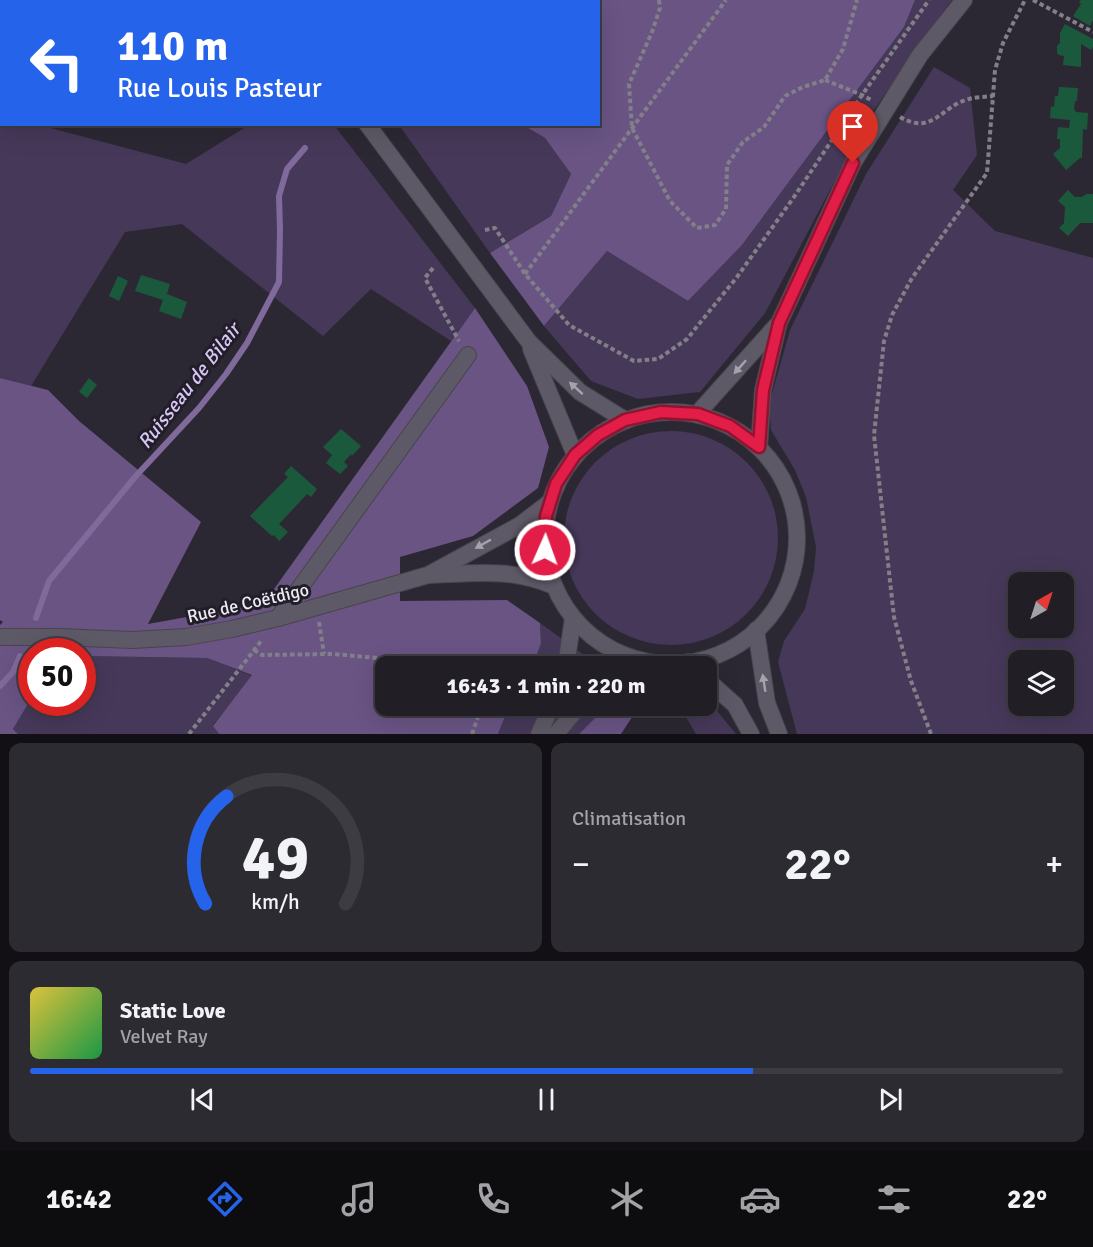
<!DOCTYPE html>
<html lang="fr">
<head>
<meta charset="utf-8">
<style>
	body { margin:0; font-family:Signika,sans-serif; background:#2d2b32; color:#f1f3f6; height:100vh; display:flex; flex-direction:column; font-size:22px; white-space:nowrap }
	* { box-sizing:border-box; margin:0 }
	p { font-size:20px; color:#a2a2a7 }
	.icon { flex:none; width:33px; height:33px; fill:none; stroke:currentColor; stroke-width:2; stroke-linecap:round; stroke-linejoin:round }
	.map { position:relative; height:734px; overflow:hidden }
	.sheet { display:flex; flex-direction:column; gap:9px; padding:9px; background:#121015; flex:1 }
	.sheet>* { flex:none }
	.guide { position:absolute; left:0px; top:0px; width:600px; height:126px; box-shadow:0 6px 24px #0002,0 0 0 2px #3e3c43; background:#2563eb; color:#fff; overflow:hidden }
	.needle { width:39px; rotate:39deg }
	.controls { position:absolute; left:1008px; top:572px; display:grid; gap:12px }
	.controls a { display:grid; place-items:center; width:66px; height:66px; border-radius:12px; background:#211e26; box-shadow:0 6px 24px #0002,0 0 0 2px #3e3c43; font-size:30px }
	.speed { position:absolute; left:18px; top:638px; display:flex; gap:12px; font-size:30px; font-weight:700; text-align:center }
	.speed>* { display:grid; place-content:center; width:78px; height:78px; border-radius:50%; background:#211e26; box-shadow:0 6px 24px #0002,0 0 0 2px #3e3c43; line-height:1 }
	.speed .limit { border:9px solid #d22; background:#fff; color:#111 }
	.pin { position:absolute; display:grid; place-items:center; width:51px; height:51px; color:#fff; margin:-62px -26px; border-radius:50% 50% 50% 0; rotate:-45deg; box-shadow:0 0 6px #0007 }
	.pin .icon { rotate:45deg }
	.me { position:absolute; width:66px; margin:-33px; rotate:2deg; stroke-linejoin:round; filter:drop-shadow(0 0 4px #0008) }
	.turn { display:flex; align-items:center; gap:21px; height:126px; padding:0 18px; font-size:27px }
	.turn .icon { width:78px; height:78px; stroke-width:2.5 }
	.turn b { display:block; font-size:42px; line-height:51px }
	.big { font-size:45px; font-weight:700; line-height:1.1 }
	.sheet .card { flex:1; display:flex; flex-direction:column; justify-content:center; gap:9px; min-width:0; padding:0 21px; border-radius:12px; background:#2d2b32 }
	.sheet .dial { align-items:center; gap:0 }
	.dial svg { height:156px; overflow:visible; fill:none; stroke:#3e3c43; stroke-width:7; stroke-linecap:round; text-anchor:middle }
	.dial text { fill:#f1f3f6; stroke:none }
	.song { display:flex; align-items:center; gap:18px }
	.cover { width:72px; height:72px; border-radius:9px; background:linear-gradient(135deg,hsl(50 70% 55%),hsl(140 70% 35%)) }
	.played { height:6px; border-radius:3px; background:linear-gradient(90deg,#2563eb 70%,#3e3c43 70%) }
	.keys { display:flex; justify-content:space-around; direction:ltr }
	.heat { display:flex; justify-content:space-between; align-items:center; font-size:33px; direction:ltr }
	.sheet .tiles { flex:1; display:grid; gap:9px; grid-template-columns:1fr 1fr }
	.card:last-child { grid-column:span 2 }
	.trip { position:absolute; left:375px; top:656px; width:342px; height:60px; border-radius:12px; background:#211e26; box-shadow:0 6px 24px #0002,0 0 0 2px #3e3c43; font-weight:700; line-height:60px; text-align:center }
	.tabs { display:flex; height:96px; justify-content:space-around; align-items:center; background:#0d0c0f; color:#a2a2a7 }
	.tabs .icon { width:42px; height:42px }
	.tabs .selected { color:#2563eb }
	.tabs b { font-size:27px; color:#f1f3f6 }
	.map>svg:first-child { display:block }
</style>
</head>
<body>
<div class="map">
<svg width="1093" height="734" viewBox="0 0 1093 734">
	<rect width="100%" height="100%" fill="#2c2833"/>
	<!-- green -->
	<g fill="#463859" fill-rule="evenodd">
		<path d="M 915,0 L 952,0 L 934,24 L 867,120 L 765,313 L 700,392 L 638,399 L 591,381 L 544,326 L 607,251 L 688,301 L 742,245 L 904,27 Z"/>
		<path d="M 934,67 L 970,88 L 977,155 L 953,190 L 995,231 L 1093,258 L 1093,734 L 797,734 L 778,662 L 784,641 L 805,609 L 814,571 L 816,547 L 806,497 L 795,470 L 771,430 L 769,404 L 790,330 L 866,174 ZM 1018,582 L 1064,582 L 1064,627 L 1018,627 ZM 1018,660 L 1064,660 L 1064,705 L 1018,705 Z"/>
		<path d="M 1,119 L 2,124 L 39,125 L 186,164 L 249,125 L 334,125 L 475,308 L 451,341 L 371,289 L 323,336 L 182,224 L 125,232 L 31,386 L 0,378 L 0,120 Z"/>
		<path d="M 399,125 L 523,125 L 545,138 L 571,174 L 551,216 L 490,253 Z"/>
		<circle cx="671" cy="538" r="107"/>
		<path d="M 540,623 L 599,666 L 533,666 L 541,643 Z"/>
		<path d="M 83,656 L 207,658 L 253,676 L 213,725 L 219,734 L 18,734 L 13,729 L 31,699 L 32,702 L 82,702 Z"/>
		<path d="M 707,699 L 736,734 L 696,734 L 679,705 L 706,705 Z"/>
		<path d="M 513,705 L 608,705 L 579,734 L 498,734 L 504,719 Z"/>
	</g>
	<!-- forest -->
	<g fill="#695484">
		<path d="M 553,0 L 915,0 L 904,27 L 742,245 L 688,301 L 607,251 L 544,326 L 490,253 L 551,216 L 571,174 L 545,138 L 523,125 L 598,124 L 598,2 L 552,1 Z"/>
		<path d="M 475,308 L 527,386 L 549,447 L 538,488 L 473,536 L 400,557 L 400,601 L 507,600 L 540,623 L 541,643 L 533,666 L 386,666 L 386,705 L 513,705 L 504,719 L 498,734 L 219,734 L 213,726 L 252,675 L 207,658 L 83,656 L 82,651 L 32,651 L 31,699 L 13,729 L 18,734 L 0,734 L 0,625 L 3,622 L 0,620 L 0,378 L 48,390 L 79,421 L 201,522 L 148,624 L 264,603 Z"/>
		<path d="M 608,705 L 622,705 L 636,711 L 621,734 L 579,734 Z"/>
	</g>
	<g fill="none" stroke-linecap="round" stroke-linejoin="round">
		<!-- stream -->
		<g stroke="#806a9c" stroke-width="6">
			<path d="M 437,2 L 439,0"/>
			<path d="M 36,618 L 49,581 L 135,477 L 199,408 L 226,374 L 247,343 L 279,282 L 280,230 L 279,196 L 287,169 L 305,148"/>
			<path d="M 0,686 L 13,672 L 20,656"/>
		</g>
	</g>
	<!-- building -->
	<g fill="#1b593c">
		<path d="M 1081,0 L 1093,0 L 1093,20 L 1090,26 L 1073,16 L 1081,4 L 1079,2 Z"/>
		<path d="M 1065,24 L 1093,39 L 1093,47 L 1091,50 L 1081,44 L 1081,67 L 1063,65 L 1064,56 L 1059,55 L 1057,53 L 1057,46 L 1060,43 L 1060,33 Z"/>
		<path d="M 1059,87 L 1078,88 L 1077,101 L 1075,101 L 1074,109 L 1076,112 L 1088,113 L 1087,130 L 1083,129 L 1082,158 L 1080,158 L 1066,170 L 1053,154 L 1060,148 L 1060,139 L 1057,139 L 1058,127 L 1069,128 L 1070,120 L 1050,118 L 1051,106 L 1054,107 L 1055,96 L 1058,96 Z"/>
		<path d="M 1068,190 L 1075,197 L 1082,197 L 1086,194 L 1093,194 L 1093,223 L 1080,223 L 1068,236 L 1059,228 L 1064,223 L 1065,207 L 1058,201 Z"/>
		<path d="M 141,275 L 170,284 L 167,294 L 187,302 L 181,319 L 159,311 L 163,300 L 135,291 Z"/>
		<path d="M 118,276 L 128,281 L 119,301 L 109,296 Z"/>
		<path d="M 89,378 L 97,385 L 87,398 L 79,392 Z"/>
		<path d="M 341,429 L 361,446 L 352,456 L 351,454 L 344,462 L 348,466 L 340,474 L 326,463 L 332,455 L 323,447 Z"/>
		<path d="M 291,466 L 317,489 L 311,497 L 307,494 L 279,524 L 288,532 L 279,541 L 274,535 L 272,536 L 250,516 L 288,477 L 284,474 Z"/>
	</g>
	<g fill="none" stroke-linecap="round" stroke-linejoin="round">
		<defs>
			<g id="minor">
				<path d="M 431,575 C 477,573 511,568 554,586"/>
				<path d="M 278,618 L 468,355"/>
				<path d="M 0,637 L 59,637 L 132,640 L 186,637 L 232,629 L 278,618 L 428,575 L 520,525 L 550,502"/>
			</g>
			<g id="tertiary">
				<path d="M 697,414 L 776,326"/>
				<path d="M 759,447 L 763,390 L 779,323 L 853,163 L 920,55 L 964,0"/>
				<path d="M 756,630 L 767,703 L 779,734"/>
				<path d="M 688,662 L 693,666"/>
				<path d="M 706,679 L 735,705 L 751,734"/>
			</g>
			<g id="secondary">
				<path d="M 272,0 L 273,2"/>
				<path d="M 367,124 L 529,342 L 580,392 L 625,420"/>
				<path d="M 531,349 L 575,455"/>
				<circle cx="671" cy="538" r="126"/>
				<path d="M 566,666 L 573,618"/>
				<path d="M 539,734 L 552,705"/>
				<path d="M 556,734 L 580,705"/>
			</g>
		</defs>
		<!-- minor casing -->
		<use href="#minor" stroke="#48444e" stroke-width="18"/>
		<!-- tertiary casing -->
		<use href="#tertiary" stroke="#48444e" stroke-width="18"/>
		<!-- secondary casing -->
		<use href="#secondary" stroke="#48444e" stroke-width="18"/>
		<!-- path -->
		<g stroke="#827f88" stroke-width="4" stroke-dasharray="4.5 3" stroke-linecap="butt">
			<path d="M 659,0 L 660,8 L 652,32 L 629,84 L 632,128 L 670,201 L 697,228 L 715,225 L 726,209 L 727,165 L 743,142 L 764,127 L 785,96 L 803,87 L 825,80 L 843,49 L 857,0"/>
			<path d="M 1033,0 L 1093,32"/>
			<path d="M 825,80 L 862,95 L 873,101"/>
			<path d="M 900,117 C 933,136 941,106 969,99 C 976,97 985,97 993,96"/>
			<path d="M 485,230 L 495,228 L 525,274 L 569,325 L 634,361 L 658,359 L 687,339 L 737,277 L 794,197 L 862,95 L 929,0"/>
			<path d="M 433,268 L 425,278 L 447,319 L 459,341"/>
			<path d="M 525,274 L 726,0"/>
			<path d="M 319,622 L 324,654"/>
			<path d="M 254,650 L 262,655 L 333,654 L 465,666"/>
			<path d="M 189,734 L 262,640"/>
			<path d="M 472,734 L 482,705"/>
			<path d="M 931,734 L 911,681 L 894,617 L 889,572 L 874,435 L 884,341 L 892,315 L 912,278 L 987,173 L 995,70 L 1003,43 L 1025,0"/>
		</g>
		<!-- minor -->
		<use href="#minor" stroke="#5e5966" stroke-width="16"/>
		<!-- tertiary -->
		<use href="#tertiary" stroke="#5e5966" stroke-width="16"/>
		<!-- secondary -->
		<use href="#secondary" stroke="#5e5966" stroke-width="16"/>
	</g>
	<!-- one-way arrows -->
	<defs><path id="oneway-solid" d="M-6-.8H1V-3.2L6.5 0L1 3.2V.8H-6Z" transform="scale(1.5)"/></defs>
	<g fill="#a6a2ac">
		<use href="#oneway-solid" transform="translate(740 367) rotate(132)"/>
		<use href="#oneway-solid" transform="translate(576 388) rotate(-138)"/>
		<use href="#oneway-solid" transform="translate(483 544) rotate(151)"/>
		<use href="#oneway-solid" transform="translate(764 683) rotate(-99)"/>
	</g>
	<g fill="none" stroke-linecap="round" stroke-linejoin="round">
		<defs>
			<path id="route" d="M 545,550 L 546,516 L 556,484 L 575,455 L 598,435 L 625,420 L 661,412 L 698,414 L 730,426 L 759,447 L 763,390 L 779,323 L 853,163"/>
		</defs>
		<!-- route casing -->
		<use href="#route" stroke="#92132f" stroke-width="15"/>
		<!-- route -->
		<use href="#route" stroke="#e11d48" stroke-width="10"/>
	</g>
	<g text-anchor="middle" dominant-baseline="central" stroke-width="6" stroke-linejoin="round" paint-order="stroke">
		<!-- street labels -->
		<g font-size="18" fill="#edeaf2" stroke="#221e29">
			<text transform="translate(248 603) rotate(-13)">Rue de Coëtdigo</text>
		</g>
		<!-- water labels -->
		<g font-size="20" font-style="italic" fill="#d8c6f4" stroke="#221e29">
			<text transform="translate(189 386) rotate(-52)">Ruisseau de Bilair</text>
		</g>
	</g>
</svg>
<div class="controls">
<a><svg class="needle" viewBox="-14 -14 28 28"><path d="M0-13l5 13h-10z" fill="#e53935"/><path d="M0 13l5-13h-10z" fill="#a2a2a7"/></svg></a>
<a><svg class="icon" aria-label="layers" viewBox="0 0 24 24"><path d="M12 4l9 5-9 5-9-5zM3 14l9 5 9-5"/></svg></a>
</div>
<div class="speed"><div class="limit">50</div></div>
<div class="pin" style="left:853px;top:163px;background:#d93025"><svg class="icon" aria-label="arrive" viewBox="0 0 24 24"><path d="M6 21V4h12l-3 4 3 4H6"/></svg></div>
<svg class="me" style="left:545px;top:550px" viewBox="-20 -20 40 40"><circle r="17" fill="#e11d48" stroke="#fff" stroke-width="3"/><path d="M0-11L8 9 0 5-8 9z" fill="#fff"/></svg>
<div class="trip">16:43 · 1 min · 220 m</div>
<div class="guide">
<div class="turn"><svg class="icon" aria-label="left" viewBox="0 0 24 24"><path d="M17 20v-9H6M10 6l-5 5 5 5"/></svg><div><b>110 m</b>Rue Louis Pasteur</div></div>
</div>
</div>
<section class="sheet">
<div class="tiles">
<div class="card dial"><svg viewBox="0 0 100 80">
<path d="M14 69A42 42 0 1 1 86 69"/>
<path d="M14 69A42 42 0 0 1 25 14" stroke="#2563eb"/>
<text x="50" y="56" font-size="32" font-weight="700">49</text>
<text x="50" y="72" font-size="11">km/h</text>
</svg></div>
<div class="card"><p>Climatisation</p>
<div class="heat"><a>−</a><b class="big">22°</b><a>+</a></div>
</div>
<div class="card">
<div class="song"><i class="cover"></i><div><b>Static Love</b><p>Velvet Ray</p></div></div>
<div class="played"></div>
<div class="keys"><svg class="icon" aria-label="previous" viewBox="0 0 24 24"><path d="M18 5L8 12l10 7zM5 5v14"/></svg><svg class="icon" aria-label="pause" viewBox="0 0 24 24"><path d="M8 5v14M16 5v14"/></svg><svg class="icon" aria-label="next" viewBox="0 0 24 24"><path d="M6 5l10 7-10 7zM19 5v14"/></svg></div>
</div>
</div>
</section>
<nav class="tabs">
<b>16:42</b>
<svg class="icon selected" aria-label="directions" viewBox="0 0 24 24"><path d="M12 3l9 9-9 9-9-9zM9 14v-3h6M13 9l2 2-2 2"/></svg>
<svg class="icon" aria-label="music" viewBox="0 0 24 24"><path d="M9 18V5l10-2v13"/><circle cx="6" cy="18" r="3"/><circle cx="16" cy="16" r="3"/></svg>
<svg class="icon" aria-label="phone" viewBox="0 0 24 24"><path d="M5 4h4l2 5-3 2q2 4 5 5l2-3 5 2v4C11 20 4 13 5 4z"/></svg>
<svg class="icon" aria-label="climate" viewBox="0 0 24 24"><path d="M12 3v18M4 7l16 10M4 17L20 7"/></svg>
<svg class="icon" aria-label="car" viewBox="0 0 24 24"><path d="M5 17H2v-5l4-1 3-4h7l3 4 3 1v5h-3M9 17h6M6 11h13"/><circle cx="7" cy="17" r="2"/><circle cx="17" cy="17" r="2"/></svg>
<svg class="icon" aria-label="filters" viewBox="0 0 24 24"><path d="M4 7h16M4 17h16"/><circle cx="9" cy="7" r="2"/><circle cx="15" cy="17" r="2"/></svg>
<b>22°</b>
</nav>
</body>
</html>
